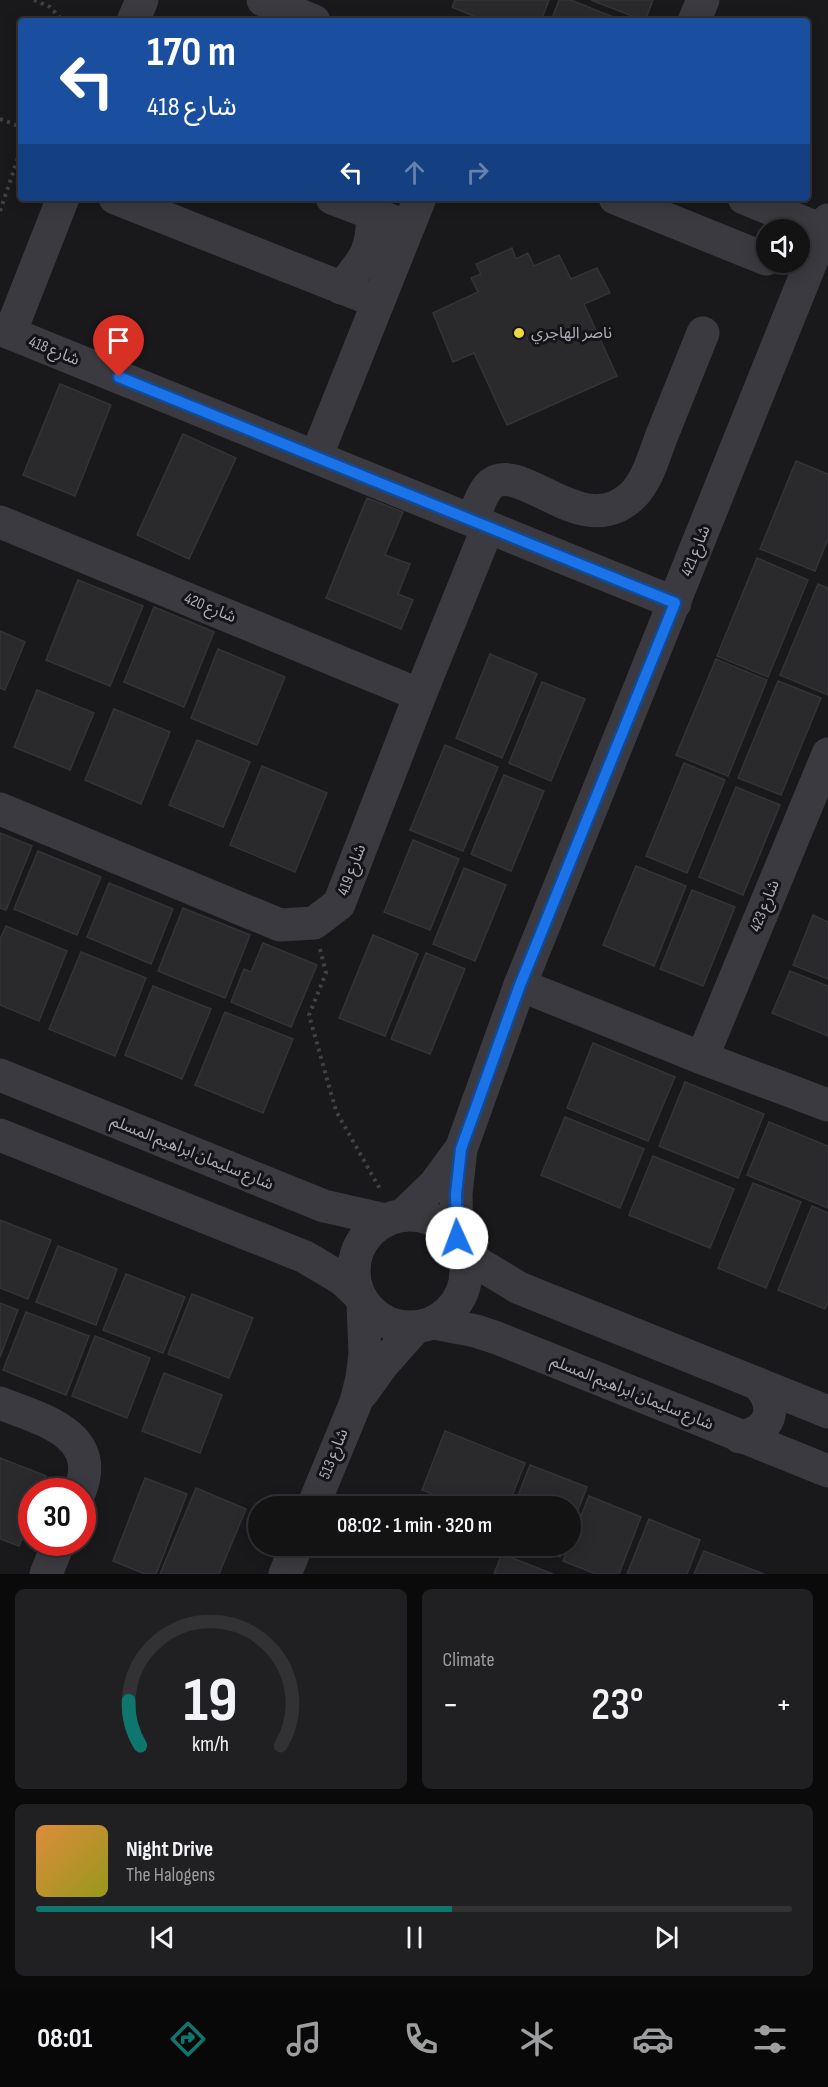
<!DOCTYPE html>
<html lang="en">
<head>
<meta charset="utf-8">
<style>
	body { margin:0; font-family:"Sofia Sans Condensed","Noto Sans Arabic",sans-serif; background:#202022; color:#f1f3f6; height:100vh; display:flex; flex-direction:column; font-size:22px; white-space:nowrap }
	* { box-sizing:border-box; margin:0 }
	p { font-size:20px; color:#9d9ea0 }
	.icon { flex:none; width:33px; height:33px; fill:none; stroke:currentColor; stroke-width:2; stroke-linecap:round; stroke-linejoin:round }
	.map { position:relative; height:1574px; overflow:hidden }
	.panel { display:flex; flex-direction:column; gap:15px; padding:15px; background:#0a0a0b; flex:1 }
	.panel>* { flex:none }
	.banner { position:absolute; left:18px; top:18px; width:792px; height:183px; border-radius:6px; box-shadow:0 3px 15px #0003,0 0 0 2px #323234; background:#1a4fa0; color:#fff; overflow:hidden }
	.tools { position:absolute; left:756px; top:219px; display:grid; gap:12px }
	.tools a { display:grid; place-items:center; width:54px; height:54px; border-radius:50%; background:#131314; box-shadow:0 3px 15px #0003,0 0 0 2px #323234; font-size:30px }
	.speed { position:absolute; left:18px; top:1478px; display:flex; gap:12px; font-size:30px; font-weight:700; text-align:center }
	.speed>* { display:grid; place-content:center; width:78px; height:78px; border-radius:50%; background:#131314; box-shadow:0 3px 15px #0003,0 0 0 2px #323234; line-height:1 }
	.speed .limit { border:9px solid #d22; background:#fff; color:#111 }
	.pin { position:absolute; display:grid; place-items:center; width:51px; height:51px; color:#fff; margin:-62px -26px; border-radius:50% 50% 50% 0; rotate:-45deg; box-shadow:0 0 6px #0007 }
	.pin .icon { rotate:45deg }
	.me { position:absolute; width:66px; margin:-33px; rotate:358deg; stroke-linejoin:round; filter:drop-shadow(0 0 4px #0008) }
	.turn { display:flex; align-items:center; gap:21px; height:126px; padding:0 30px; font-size:27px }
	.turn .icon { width:78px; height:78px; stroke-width:2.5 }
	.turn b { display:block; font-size:42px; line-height:51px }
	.lanes { display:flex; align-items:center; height:57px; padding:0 30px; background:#0003; justify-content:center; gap:30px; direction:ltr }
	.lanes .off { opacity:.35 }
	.big { font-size:45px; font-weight:600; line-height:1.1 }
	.panel .tile { flex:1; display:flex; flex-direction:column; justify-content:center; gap:9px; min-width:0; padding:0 21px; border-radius:9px; background:#202022 }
	.panel .dial { align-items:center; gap:0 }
	.dial svg { height:156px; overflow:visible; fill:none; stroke:#323234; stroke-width:7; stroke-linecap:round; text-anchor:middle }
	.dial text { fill:#f1f3f6; stroke:none }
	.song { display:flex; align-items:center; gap:18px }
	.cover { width:72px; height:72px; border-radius:9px; background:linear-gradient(135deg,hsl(30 70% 55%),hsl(60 70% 35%)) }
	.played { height:6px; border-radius:3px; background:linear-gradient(90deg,#0f766e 55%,#323234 55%) }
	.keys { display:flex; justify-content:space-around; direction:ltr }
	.heat { display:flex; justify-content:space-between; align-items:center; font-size:33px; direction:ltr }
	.panel .tiles { flex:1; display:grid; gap:15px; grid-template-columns:1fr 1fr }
	.tile:last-child { grid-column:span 2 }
	.trip { position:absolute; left:248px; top:1496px; width:333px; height:60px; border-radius:30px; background:#131314; box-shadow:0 3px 15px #0003,0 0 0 2px #323234; font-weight:600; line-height:60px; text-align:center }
	.tabs { display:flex; height:96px; justify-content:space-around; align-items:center; background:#080808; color:#9d9ea0 }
	.tabs .icon { width:42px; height:42px }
	.tabs .on { color:#0f766e }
	.tabs b { font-size:27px; color:#f1f3f6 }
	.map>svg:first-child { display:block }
</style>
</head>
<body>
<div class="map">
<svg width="828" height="1574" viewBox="0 0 828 1574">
	<rect width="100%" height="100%" fill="#19191b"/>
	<!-- building -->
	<g fill="#2a292c" stroke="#343337" stroke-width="1.5">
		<path d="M 455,0 L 549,0 L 541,21 L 486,21 L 452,7 Z"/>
		<path d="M 559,0 L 571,0 L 623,21 L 551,21 Z"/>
		<path d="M 591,0 L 653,0 L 645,21 Z"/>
		<path d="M 512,248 L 516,259 L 528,253 L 534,266 L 559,255 L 571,279 L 597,268 L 610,293 L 584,304 L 617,376 L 507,425 L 474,353 L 453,362 L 433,313 L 478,292 L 471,278 L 481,274 L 476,264 Z"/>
		<path d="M 60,384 L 111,405 L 75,496 L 23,475 Z"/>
		<path d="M 183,434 L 236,458 L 189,559 L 137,535 Z"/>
		<path d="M 796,461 L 828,474 L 828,539 L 815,571 L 760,549 Z"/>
		<path d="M 367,498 L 403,512 L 385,555 L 410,564 L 398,594 L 413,600 L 401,629 L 326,598 Z"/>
		<path d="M 757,558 L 808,580 L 768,677 L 717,656 Z"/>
		<path d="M 78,580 L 143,606 L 110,686 L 46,660 Z"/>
		<path d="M 818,584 L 828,588 L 828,695 L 780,675 Z"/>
		<path d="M 154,607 L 214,632 L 184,707 L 124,682 Z"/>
		<path d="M 0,631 L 25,642 L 5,690 L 0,688 Z"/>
		<path d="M 218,649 L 285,677 L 257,745 L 191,718 Z"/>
		<path d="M 490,654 L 537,674 L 502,758 L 456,738 Z"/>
		<path d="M 716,659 L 767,680 L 728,776 L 676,755 Z"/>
		<path d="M 778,681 L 821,698 L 781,795 L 738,778 Z"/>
		<path d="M 542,682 L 585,699 L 551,781 L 509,763 Z"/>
		<path d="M 37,690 L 94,713 L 70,770 L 14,747 Z"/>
		<path d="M 114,709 L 170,732 L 141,804 L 85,780 Z"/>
		<path d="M 197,740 L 250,762 L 223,827 L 169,805 Z"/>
		<path d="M 445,745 L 498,767 L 463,851 L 410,830 Z"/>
		<path d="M 684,763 L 725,780 L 687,873 L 646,856 Z"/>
		<path d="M 262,766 L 327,793 L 295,872 L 230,845 Z"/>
		<path d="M 504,775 L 544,791 L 511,871 L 471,854 Z"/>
		<path d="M 736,787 L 780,805 L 743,895 L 699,877 Z"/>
		<path d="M 0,833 L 32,846 L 6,910 L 0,908 Z"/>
		<path d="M 413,840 L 459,859 L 430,930 L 384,912 Z"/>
		<path d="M 38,851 L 101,877 L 77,935 L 14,909 Z"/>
		<path d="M 636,866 L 686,886 L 654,966 L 603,945 Z"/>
		<path d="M 464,868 L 506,885 L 475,961 L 433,944 Z"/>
		<path d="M 109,883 L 173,909 L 151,964 L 87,937 Z"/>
		<path d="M 692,890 L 735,907 L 703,986 L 660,969 Z"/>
		<path d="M 183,908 L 250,935 L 225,998 L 158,971 Z"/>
		<path d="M 813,915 L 828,922 L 828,979 L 793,965 Z"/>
		<path d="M 6,926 L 67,951 L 39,1021 L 0,1005 L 0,939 Z"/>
		<path d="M 373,935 L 418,954 L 385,1036 L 339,1018 Z"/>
		<path d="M 263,943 L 317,965 L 291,1027 L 231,1002 L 244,969 L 251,972 Z"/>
		<path d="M 81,952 L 146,978 L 115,1056 L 49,1029 Z"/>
		<path d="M 426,953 L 465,969 L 430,1054 L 391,1039 Z"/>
		<path d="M 790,971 L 828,986 L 828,1036 L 772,1013 Z"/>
		<path d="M 153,986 L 211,1009 L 182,1079 L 125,1055 Z"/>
		<path d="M 225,1012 L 293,1039 L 263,1113 L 195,1085 Z"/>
		<path d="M 593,1043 L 675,1077 L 648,1141 L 567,1108 Z"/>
		<path d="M 685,1082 L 764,1114 L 738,1178 L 659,1146 Z"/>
		<path d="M 565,1117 L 644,1149 L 620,1208 L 541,1175 Z"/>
		<path d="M 769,1122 L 828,1146 L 828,1208 L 747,1175 Z"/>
		<path d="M 653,1156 L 734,1189 L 710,1248 L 629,1215 Z"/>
		<path d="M 753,1183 L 801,1202 L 766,1288 L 718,1268 Z"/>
		<path d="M 812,1206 L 828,1213 L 828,1302 L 825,1309 L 778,1290 Z"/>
		<path d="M 0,1220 L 51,1240 L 28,1299 L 0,1288 Z"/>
		<path d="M 58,1246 L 117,1269 L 96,1325 L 36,1302 Z"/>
		<path d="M 126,1274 L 185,1297 L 163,1353 L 103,1330 Z"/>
		<path d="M 192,1294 L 253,1318 L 229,1378 L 168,1354 Z"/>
		<path d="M 0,1303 L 18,1310 L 0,1357 Z"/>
		<path d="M 26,1312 L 89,1336 L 66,1395 L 3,1370 Z"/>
		<path d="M 95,1336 L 150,1358 L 127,1418 L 72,1396 Z"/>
		<path d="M 164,1373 L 222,1395 L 200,1453 L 142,1431 Z"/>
		<path d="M 445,1431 L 525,1463 L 508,1506 L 462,1506 L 422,1490 Z"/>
		<path d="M 0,1458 L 46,1476 L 41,1491 L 32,1491 L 32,1514 L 19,1546 L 0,1539 Z"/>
		<path d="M 530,1465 L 587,1487 L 570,1530 L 570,1506 L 514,1506 Z"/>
		<path d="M 145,1478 L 187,1494 L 156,1574 L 145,1574 L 113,1561 Z"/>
		<path d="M 196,1488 L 246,1509 L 219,1574 L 160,1574 Z"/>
		<path d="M 589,1496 L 641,1517 L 619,1574 L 596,1574 L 563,1561 Z"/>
		<path d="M 649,1519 L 700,1540 L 687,1574 L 627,1574 Z"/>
		<path d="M 529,1545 L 564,1545 L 560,1557 Z"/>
		<path d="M 704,1551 L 764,1574 L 694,1574 Z"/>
		<path d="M 502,1554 L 553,1574 L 494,1574 Z"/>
	</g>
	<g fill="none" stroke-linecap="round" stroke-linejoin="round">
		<!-- path -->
		<g stroke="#404047" stroke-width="4" stroke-dasharray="3 4.5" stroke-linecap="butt">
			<path d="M 34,0 L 50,7 L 63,21"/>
			<path d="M 0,119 L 21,127"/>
			<path d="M 0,211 L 21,149"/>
			<path d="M 320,949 L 326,973 L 309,1015 L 336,1111 L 380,1189"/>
		</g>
		<!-- minor -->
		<g stroke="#3a3a40" stroke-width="33">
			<path d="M 263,0 L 314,21"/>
			<path d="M 133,21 L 142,0"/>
			<path d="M 694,21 L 703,0"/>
			<path d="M 115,198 L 378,302"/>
			<path d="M 332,198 L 392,221"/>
			<path d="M 615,198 L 766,259"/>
			<path d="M 744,198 L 824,231"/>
			<path d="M 341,288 C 365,259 372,253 373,214"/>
			<path d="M 0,329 L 675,603"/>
			<path d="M 10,333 L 63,198"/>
			<path d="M 316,457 L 420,198"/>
			<path d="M 473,520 C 477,509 482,492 491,484 C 522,460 583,543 632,496 C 648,481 654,455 662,435 C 676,401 689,367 703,333"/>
			<path d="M 0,522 L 420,695"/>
			<path d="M 0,809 L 280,925 L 314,923 L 339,904 L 420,695 L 488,527"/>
			<path d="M 520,985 L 702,1058 L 828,1105"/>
			<path d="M 702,1058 L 828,754"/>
			<path d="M 0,1075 L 324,1206 L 386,1220"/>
			<path d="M 0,1135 L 305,1257 L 342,1279 L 358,1294"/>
			<path d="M 404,1214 L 435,1184 L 460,1150"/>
			<circle cx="410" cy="1271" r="56"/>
			<path d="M 457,1238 L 456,1194 L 461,1149 L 520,985 L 828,220"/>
			<path d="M 463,1251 L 481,1265 L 519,1288 L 828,1412"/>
			<path d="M 434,1323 L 476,1331 L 497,1338 L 828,1471"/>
			<path d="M 362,1393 L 383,1364 L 415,1328"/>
			<path d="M 0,1403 C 40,1419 102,1433 80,1491"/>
			<path d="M 740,1437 C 771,1432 779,1407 758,1384"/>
			<path d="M 313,1506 L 356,1402 L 362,1378 L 365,1354 L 363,1303"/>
			<path d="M 46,1574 L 59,1542"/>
			<path d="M 285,1574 L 297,1545"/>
		</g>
	</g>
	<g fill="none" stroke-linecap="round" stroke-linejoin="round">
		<defs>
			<path id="route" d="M 119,377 L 675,603 L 520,985 L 461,1149 L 456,1194 L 457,1238"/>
		</defs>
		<!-- route casing -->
		<use href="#route" stroke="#114b97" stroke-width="15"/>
		<!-- route -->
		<use href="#route" stroke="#1a73e8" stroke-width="10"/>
	</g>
	<!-- markers -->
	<circle fill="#edd93f" stroke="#141416" stroke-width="2" cx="519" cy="333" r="6"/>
	<g text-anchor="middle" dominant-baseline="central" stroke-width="6" stroke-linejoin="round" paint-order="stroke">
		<!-- poi labels -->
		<g font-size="16" fill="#acadba" stroke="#141416" text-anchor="start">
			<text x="531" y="333">ناصر الهاجري</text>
		</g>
		<!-- street labels -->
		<g font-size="16" fill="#acadba" stroke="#141416">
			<text transform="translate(54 351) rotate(22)">شارع 418</text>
			<text transform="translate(696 551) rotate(-68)">شارع 421</text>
			<text transform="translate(210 608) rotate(22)">شارع 420</text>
			<text transform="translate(352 870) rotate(-69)">شارع 419</text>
			<text transform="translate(765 906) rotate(-68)">شارع 423</text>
			<text transform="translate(192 1153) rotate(22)">شارع سليمان ابراهيم المسلم</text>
			<text transform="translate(632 1393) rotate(22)">شارع سليمان ابراهيم المسلم</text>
			<text transform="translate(334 1454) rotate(-68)">شارع 513</text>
		</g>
	</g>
</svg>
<div class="tools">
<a><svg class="icon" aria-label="sound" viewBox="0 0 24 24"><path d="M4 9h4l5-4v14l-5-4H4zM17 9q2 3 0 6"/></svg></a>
</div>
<div class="speed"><div class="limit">30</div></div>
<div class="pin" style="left:119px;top:377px;background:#d93025"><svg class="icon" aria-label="arrive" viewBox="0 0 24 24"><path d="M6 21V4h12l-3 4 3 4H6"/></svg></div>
<svg class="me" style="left:457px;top:1238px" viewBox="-20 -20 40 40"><circle r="19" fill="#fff"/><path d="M0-13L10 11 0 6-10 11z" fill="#1a73e8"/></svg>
<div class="trip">08:02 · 1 min · 320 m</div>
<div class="banner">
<div class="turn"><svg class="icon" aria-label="left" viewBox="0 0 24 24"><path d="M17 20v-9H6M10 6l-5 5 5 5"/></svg><div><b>170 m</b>شارع 418</div></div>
<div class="lanes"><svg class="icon" aria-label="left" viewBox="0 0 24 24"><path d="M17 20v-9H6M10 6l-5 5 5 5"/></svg><svg class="icon off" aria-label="ahead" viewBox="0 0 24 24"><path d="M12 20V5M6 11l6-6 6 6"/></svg><svg class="icon off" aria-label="right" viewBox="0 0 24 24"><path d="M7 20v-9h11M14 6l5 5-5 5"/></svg></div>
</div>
</div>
<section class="panel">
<div class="tiles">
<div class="tile dial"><svg viewBox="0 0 100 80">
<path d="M14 69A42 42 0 1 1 86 69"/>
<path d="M14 69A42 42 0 0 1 8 46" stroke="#0f766e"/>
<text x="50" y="56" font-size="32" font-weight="700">19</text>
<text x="50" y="72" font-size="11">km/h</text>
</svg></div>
<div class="tile"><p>Climate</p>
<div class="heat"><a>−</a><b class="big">23°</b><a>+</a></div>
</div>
<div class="tile">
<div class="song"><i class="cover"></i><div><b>Night Drive</b><p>The Halogens</p></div></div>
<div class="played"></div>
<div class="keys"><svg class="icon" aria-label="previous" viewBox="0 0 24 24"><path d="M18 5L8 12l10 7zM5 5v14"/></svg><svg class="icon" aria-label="pause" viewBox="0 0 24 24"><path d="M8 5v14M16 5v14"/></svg><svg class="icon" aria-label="next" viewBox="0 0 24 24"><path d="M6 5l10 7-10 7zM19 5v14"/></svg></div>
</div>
</div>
</section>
<nav class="tabs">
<b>08:01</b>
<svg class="icon on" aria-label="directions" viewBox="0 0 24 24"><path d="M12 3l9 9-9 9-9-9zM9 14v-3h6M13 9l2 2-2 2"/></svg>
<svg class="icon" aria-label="music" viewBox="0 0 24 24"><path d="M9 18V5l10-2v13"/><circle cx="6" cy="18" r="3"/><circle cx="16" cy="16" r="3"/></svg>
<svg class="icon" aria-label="phone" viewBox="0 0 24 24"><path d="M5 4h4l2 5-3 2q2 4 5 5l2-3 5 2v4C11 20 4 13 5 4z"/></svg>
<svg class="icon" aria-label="climate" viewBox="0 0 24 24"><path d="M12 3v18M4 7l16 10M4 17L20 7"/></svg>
<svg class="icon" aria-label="car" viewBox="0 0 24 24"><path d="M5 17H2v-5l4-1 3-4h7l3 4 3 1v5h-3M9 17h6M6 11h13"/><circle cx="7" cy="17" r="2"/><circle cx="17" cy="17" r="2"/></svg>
<svg class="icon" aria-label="filters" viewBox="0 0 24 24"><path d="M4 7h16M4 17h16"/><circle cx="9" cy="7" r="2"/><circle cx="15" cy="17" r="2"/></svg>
</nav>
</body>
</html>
